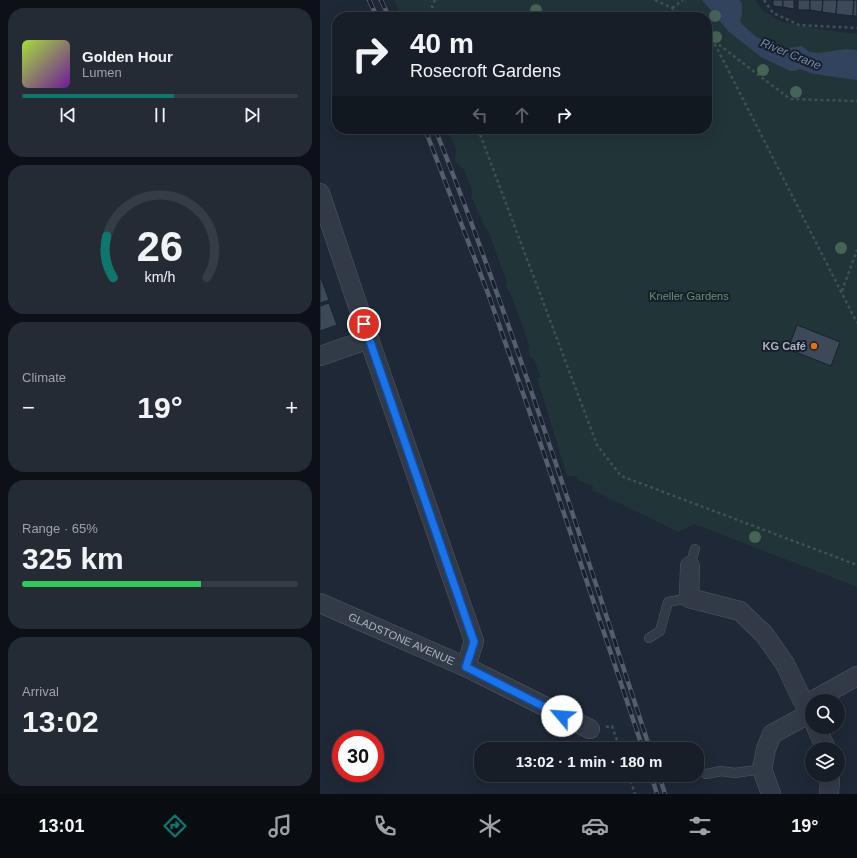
<!DOCTYPE html>
<html lang="en">
<head>
<meta charset="utf-8">
<style>
	body { margin:0; font-family:Arial,sans-serif; background:#242b34; color:#f1f3f6; height:100vh; display:flex; flex-direction:column; font-size:15px; white-space:nowrap }
	* { box-sizing:border-box; margin:0 }
	p { font-size:13px; color:#9ea2a8 }
	.icon { flex:none; width:22px; height:22px; fill:none; stroke:currentColor; stroke-width:2; stroke-linecap:round; stroke-linejoin:round }
	.map { position:relative; flex:1; overflow:hidden }
	.drawer { display:flex; flex-direction:column; gap:8px; padding:8px; background:#0d1016; width:320px }
	.drawer>* { flex:none }
	.top-card { position:absolute; left:12px; top:12px; width:380px; height:122px; border-radius:16px; box-shadow:0 4px 16px #0002,0 0 0 1px #363c45; background:#171e28; color:#f1f3f6; overflow:hidden }
	.fabs { position:absolute; left:485px; top:694px; display:grid; gap:8px }
	.fabs a { display:grid; place-items:center; width:40px; height:40px; border-radius:50%; background:#171e28; box-shadow:0 4px 16px #0002,0 0 0 1px #363c45; font-size:20px }
	.speed { position:absolute; left:12px; top:730px; display:flex; gap:8px; font-size:20px; font-weight:700; text-align:center }
	.speed>* { display:grid; place-content:center; width:52px; height:52px; border-radius:50%; background:#171e28; box-shadow:0 4px 16px #0002,0 0 0 1px #363c45; line-height:1 }
	.speed .limit { border:6px solid #d22; background:#fff; color:#111 }
	.pin { position:absolute; display:grid; place-items:center; width:34px; height:34px; color:#fff; margin:-17px; border:2px solid #fff; border-radius:50%; box-shadow:0 1px 4px #0007 }
	.me { position:absolute; width:44px; margin:-22px; rotate:297deg; stroke-linejoin:round; filter:drop-shadow(0 0 3px #0008) }
	.turn { display:flex; align-items:center; gap:14px; height:84px; padding:0 12px; font-size:18px }
	.turn .icon { width:52px; height:52px; stroke-width:2.5 }
	.turn b { display:block; font-size:28px; line-height:34px }
	.lanes { display:flex; align-items:center; height:38px; padding:0 12px; background:#0003; justify-content:center; gap:20px; direction:ltr }
	.lanes .off { opacity:.35 }
	.big { font-size:30px; font-weight:700; line-height:1.1 }
	.drawer .tile { flex:1; display:flex; flex-direction:column; justify-content:center; gap:6px; min-width:0; padding:0 14px; border-radius:16px; background:#242b34 }
	.drawer .dial { align-items:center; gap:0 }
	.dial svg { height:104px; overflow:visible; fill:none; stroke:#363c45; stroke-width:7; stroke-linecap:round; text-anchor:middle }
	.dial text { fill:#f1f3f6; stroke:none }
	.song { display:flex; align-items:center; gap:12px }
	.cover { width:48px; height:48px; border-radius:6px; background:linear-gradient(135deg,hsl(80 70% 55%),hsl(280 70% 35%)) }
	.played { height:4px; border-radius:2px; background:linear-gradient(90deg,#0f766e 55%,#363c45 55%) }
	.keys { display:flex; justify-content:space-around; direction:ltr }
	.heat { display:flex; justify-content:space-between; align-items:center; font-size:22px; direction:ltr }
	.charge { height:6px; border-radius:3px; background:linear-gradient(90deg,#34c759 65%,#363c45 0) }
	.trip { position:absolute; left:154px; top:742px; width:230px; height:40px; border-radius:16px; background:#171e28; box-shadow:0 4px 16px #0002,0 0 0 1px #363c45; font-weight:700; line-height:40px; text-align:center }
	.dock { display:flex; height:64px; justify-content:space-around; align-items:center; background:#090c10; color:#9ea2a8 }
	.dock .icon { width:28px; height:28px }
	.dock .active { color:#0f766e }
	.dock b { font-size:18px; color:#f1f3f6 }
	main { display:flex; flex:1; min-height:0 }
	.map>svg:first-child { display:block }
</style>
</head>
<body>
<main>
<section class="drawer">
<div class="tile">
<div class="song"><i class="cover"></i><div><b>Golden Hour</b><p>Lumen</p></div></div>
<div class="played"></div>
<div class="keys"><svg class="icon" aria-label="previous" viewBox="0 0 24 24"><path d="M18 5L8 12l10 7zM5 5v14"/></svg><svg class="icon" aria-label="pause" viewBox="0 0 24 24"><path d="M8 5v14M16 5v14"/></svg><svg class="icon" aria-label="next" viewBox="0 0 24 24"><path d="M6 5l10 7-10 7zM19 5v14"/></svg></div>
</div>
<div class="tile dial"><svg viewBox="0 0 100 80">
<path d="M14 69A42 42 0 1 1 86 69"/>
<path d="M14 69A42 42 0 0 1 9 37" stroke="#0f766e"/>
<text x="50" y="56" font-size="32" font-weight="700">26</text>
<text x="50" y="72" font-size="11">km/h</text>
</svg></div>
<div class="tile"><p>Climate</p>
<div class="heat"><a>−</a><b class="big">19°</b><a>+</a></div>
</div>
<div class="tile"><p>Range · 65%</p><b class="big">325 km</b><div class="charge"></div></div>
<div class="tile"><p>Arrival</p><b class="big">13:02</b></div>
</section>
<div class="map">
<svg width="537" height="794" viewBox="0 0 537 794">
	<rect width="100%" height="100%" fill="#1f2836"/>
	<!-- green -->
	<path fill="#213437" d="M 74,0 L 436,0 L 443,11 L 463,22 L 500,29 L 537,34 L 537,587 L 374,524 L 358,532 L 272,490 L 273,486 L 258,480 L 256,476 L 247,476 L 217,378 L 221,377 L 214,360 L 210,357 L 208,349 L 210,348 L 191,294 L 185,286 L 187,282 L 167,228 L 165,228 L 152,198 L 152,190 L 144,170 L 135,161 L 136,150 L 127,129 L 387,129 L 387,17 L 81,17 Z"/>
	<!-- water -->
	<path fill="#32435e" d="M 382,0 L 419,0 L 422,3 L 422,14 L 420,22 L 435,36 L 447,43 L 469,48 L 482,46 L 489,52 L 498,53 L 526,49 L 537,50 L 537,80 L 494,74 L 479,69 L 475,71 L 470,71 L 441,57 L 408,31 Z"/>
	<!-- building -->
	<g fill="#3d4859" stroke="#1a212d">
		<path d="M 453,0 L 463,0 L 463,7 L 453,6 Z"/>
		<path d="M 463,0 L 474,0 L 474,9 L 463,7 Z"/>
		<rect x="478" y="0" width="12" height="10"/>
		<path d="M 490,0 L 503,0 L 502,12 L 490,10 Z"/>
		<path d="M 503,0 L 517,0 L 516,14 L 502,12 Z"/>
		<path d="M 517,0 L 534,0 L 533,16 L 516,14 Z"/>
		<path d="M 534,0 L 537,0 L 537,16 L 533,16 Z"/>
		<path d="M 0,278 L 1,278 L 9,300 L 0,303 Z"/>
		<path d="M 9,303 L 17,325 L 0,331 L 0,306 Z"/>
		<path d="M 477,325 L 520,342 L 511,366 L 468,349 Z"/>
	</g>
	<g fill="none" stroke-linecap="round" stroke-linejoin="round">
		<defs>
			<g id="service">
				<path d="M 370,566 L 375,549"/>
				<path d="M 329,638 L 340,631 L 348,602 L 369,598"/>
				<path d="M 386,774 L 401,771 L 415,773 L 442,769"/>
			</g>
			<g id="minor">
				<path d="M 0,193 L 49,339 L 154,641 L 146,667"/>
				<path d="M 0,356 L 49,339"/>
				<path d="M 370,566 L 369,598 L 420,611 L 444,634 L 465,664 L 492,720"/>
				<path id="s1" d="M 0,603 L 146,667 L 270,729"/>
				<path d="M 492,701 L 537,676"/>
				<path d="M 496,727 L 505,746 L 505,749"/>
				<path d="M 451,794 L 442,769 L 446,749 L 452,734 L 489,714"/>
				<path d="M 509,794 L 510,781 L 509,775"/>
			</g>
		</defs>
		<!-- service casing -->
		<use href="#service" stroke="#505765" stroke-width="10"/>
		<!-- minor casing -->
		<use href="#minor" stroke="#505765" stroke-width="20"/>
		<!-- path -->
		<g stroke="#3e5155" stroke-width="2.5" stroke-dasharray="3 3" stroke-linecap="butt">
			<path d="M 115,0 L 112,6 L 116,17"/>
			<path d="M 335,0 L 352,8 L 364,17"/>
			<path d="M 444,0 L 453,13 L 479,25 L 537,28"/>
			<path d="M 352,8 L 363,0"/>
			<path d="M 387,35 L 392,39 L 402,58 L 537,323"/>
			<path d="M 394,41 L 470,99 L 537,101"/>
			<path d="M 158,129 L 277,445 L 301,476 L 537,565"/>
			<path d="M 522,291 L 537,250"/>
			<path d="M 286,727 L 292,726 L 300,749"/>
			<path d="M 309,775 L 315,794"/>
		</g>
		<!-- service -->
		<use href="#service" stroke="#323a47" stroke-width="9"/>
		<!-- minor -->
		<use href="#minor" stroke="#323a47" stroke-width="19"/>
		<defs>
			<g id="rail">
				<path d="M 49,0 L 57,17"/>
				<path d="M 61,0 L 69,17"/>
				<path d="M 105,129 L 169,296 L 219,439 L 323,749"/>
				<path d="M 115,129 C 142,195 166,262 190,330 C 239,469 284,609 330,749"/>
				<path d="M 331,775 L 337,794"/>
				<path d="M 339,775 L 345,794"/>
			</g>
		</defs>
		<!-- rail casing -->
		<use href="#rail" stroke="#545e6e" stroke-width="4.5"/>
		<!-- rail -->
		<use href="#rail" stroke="#181f2b" stroke-width="3" stroke-dasharray="9" stroke-linecap="butt"/>
	</g>
	<!-- trees -->
	<g fill="#456356">
		<circle cx="216" cy="10" r="6"/>
		<circle cx="395" cy="16" r="6"/>
		<circle cx="396" cy="37" r="6"/>
		<circle cx="443" cy="70" r="6"/>
		<circle cx="476" cy="92" r="6"/>
		<circle cx="521" cy="248" r="6"/>
		<circle cx="435" cy="537" r="6"/>
	</g>
	<g fill="none" stroke-linecap="round" stroke-linejoin="round">
		<defs>
			<path id="route" d="M 44,324 L 154,642 L 146,667 L 242,716"/>
		</defs>
		<!-- route casing -->
		<use href="#route" stroke="#114b97" stroke-width="10"/>
		<!-- route -->
		<use href="#route" stroke="#1a73e8" stroke-width="7"/>
	</g>
	<!-- markers -->
	<circle fill="#e8710a" stroke="#181f2b" stroke-width="1.5" cx="494" cy="346" r="4"/>
	<g text-anchor="middle" dominant-baseline="central" stroke-width="4" stroke-linejoin="round" paint-order="stroke">
		<!-- park labels -->
		<g font-size="11" fill="#649470" stroke="#181f2b">
			<text x="369" y="296">Kneller Gardens</text>
		</g>
		<!-- poi labels -->
		<g font-size="11" font-weight="bold" fill="#acb4c4" stroke="#181f2b" text-anchor="end">
			<text x="486" y="346">KG Café</text>
		</g>
		<!-- street labels -->
		<g font-size="11" fill="#acb4c4" stroke="#181f2b">
			<text stroke="none"><textPath href="#s1" startOffset="89">GLADSTONE AVENUE</textPath></text>
		</g>
		<!-- water labels -->
		<g font-size="12" font-style="italic" fill="#748aad" stroke="#181f2b">
			<text transform="translate(471 54) rotate(22)">River Crane</text>
		</g>
	</g>
</svg>
<div class="fabs">
<a><svg class="icon" aria-label="search" viewBox="0 0 24 24"><circle cx="10" cy="10" r="6"/><path d="M15 15l6 6"/></svg></a>
<a><svg class="icon" aria-label="layers" viewBox="0 0 24 24"><path d="M12 4l9 5-9 5-9-5zM3 14l9 5 9-5"/></svg></a>
</div>
<div class="speed"><div class="limit">30</div></div>
<div class="pin" style="left:44px;top:324px;background:#d93025"><svg class="icon" aria-label="arrive" viewBox="0 0 24 24"><path d="M6 21V4h12l-3 4 3 4H6"/></svg></div>
<svg class="me" style="left:242px;top:716px" viewBox="-20 -20 40 40"><circle r="19" fill="#fff"/><path d="M0-13L10 11 0 6-10 11z" fill="#1a73e8"/></svg>
<div class="trip">13:02 · 1 min · 180 m</div>
<div class="top-card">
<div class="turn"><svg class="icon" aria-label="right" viewBox="0 0 24 24"><path d="M7 20v-9h11M14 6l5 5-5 5"/></svg><div><b>40 m</b>Rosecroft Gardens</div></div>
<div class="lanes"><svg class="icon off" aria-label="left" viewBox="0 0 24 24"><path d="M17 20v-9H6M10 6l-5 5 5 5"/></svg><svg class="icon off" aria-label="ahead" viewBox="0 0 24 24"><path d="M12 20V5M6 11l6-6 6 6"/></svg><svg class="icon" aria-label="right" viewBox="0 0 24 24"><path d="M7 20v-9h11M14 6l5 5-5 5"/></svg></div>
</div>
</div>
</main>
<nav class="dock">
<b>13:01</b>
<svg class="icon active" aria-label="directions" viewBox="0 0 24 24"><path d="M12 3l9 9-9 9-9-9zM9 14v-3h6M13 9l2 2-2 2"/></svg>
<svg class="icon" aria-label="music" viewBox="0 0 24 24"><path d="M9 18V5l10-2v13"/><circle cx="6" cy="18" r="3"/><circle cx="16" cy="16" r="3"/></svg>
<svg class="icon" aria-label="phone" viewBox="0 0 24 24"><path d="M5 4h4l2 5-3 2q2 4 5 5l2-3 5 2v4C11 20 4 13 5 4z"/></svg>
<svg class="icon" aria-label="climate" viewBox="0 0 24 24"><path d="M12 3v18M4 7l16 10M4 17L20 7"/></svg>
<svg class="icon" aria-label="car" viewBox="0 0 24 24"><path d="M5 17H2v-5l4-1 3-4h7l3 4 3 1v5h-3M9 17h6M6 11h13"/><circle cx="7" cy="17" r="2"/><circle cx="17" cy="17" r="2"/></svg>
<svg class="icon" aria-label="filters" viewBox="0 0 24 24"><path d="M4 7h16M4 17h16"/><circle cx="9" cy="7" r="2"/><circle cx="15" cy="17" r="2"/></svg>
<b>19°</b>
</nav>
</body>
</html>
